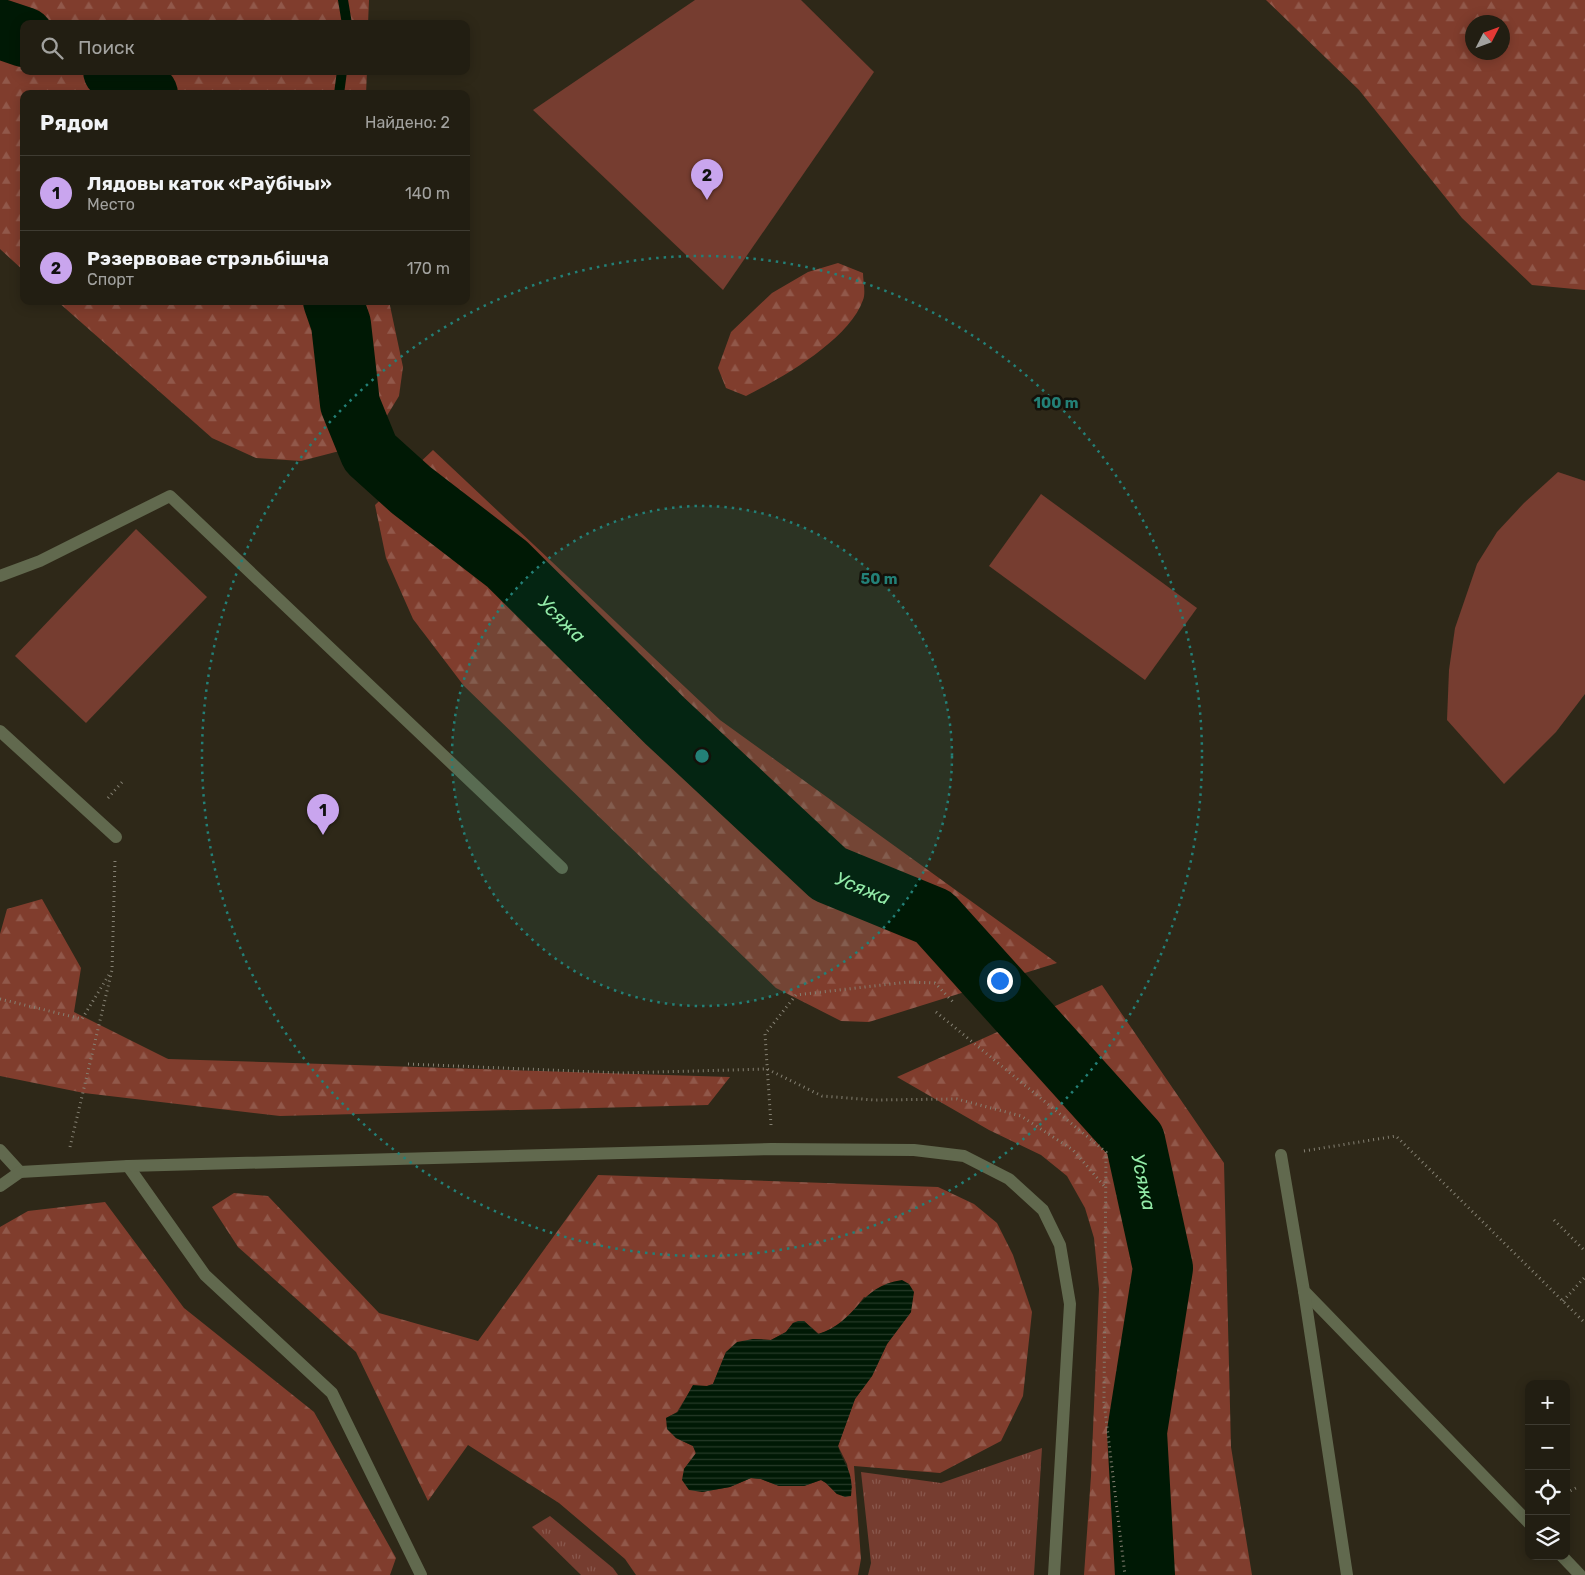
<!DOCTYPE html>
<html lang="ru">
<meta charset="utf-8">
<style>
:root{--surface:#221e12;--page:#2e2b20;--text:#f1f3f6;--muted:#a2a29f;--line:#3f3c32;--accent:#c9a5ee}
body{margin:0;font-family:Rubik,sans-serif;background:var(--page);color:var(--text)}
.controls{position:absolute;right:15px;bottom:15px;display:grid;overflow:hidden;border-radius:10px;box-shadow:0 2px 12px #0003}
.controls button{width:45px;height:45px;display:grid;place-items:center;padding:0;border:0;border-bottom:1px solid var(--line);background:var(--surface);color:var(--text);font:25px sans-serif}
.compass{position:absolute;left:1465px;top:15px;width:45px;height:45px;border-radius:50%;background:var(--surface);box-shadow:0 2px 12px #0003;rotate:48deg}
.you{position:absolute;left:999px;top:980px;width:18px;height:18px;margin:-12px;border:4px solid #fff;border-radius:50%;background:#1a73e8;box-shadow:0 0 0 8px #1a73e833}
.badge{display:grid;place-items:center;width:32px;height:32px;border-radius:50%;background:var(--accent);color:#111;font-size:16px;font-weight:700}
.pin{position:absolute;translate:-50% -41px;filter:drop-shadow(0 1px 2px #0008)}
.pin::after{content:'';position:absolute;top:26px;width:18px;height:15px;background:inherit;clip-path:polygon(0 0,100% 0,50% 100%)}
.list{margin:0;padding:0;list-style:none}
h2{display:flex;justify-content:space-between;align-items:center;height:65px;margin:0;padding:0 20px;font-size:21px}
h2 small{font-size:16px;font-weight:400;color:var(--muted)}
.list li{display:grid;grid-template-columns:32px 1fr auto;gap:15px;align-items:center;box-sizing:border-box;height:75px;padding:0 20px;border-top:1px solid var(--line)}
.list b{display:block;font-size:19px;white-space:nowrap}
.list p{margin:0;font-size:16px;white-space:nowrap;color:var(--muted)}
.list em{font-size:16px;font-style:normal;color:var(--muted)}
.icon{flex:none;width:28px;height:28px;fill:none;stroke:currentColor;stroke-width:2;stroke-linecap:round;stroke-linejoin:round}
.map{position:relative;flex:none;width:1585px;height:1575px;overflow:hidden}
.search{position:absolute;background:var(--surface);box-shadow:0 2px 12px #0003;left:20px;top:20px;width:450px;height:55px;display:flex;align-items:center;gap:12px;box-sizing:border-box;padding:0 18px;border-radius:10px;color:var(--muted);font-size:19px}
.panel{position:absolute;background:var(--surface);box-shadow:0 2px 12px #0003;left:20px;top:90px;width:450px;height:215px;border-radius:10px}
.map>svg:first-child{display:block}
.grass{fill:url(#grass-tufts)}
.forest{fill:url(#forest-firs);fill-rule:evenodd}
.pitch{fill:#763d30}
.water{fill:url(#water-rules)}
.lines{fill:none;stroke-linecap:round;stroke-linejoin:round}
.stream{stroke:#001905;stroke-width:10}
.river{stroke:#001905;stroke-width:60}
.path{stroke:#858173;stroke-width:3;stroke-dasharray:1 4;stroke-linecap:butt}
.minor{stroke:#61694e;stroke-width:12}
.ring{fill:none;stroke:#238077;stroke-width:2.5;stroke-dasharray:2.5 5}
.labels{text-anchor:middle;stroke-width:5;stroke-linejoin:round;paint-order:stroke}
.water-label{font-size:19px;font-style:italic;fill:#93eca9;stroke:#14110a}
.centre{fill:#238077;stroke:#14110a;stroke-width:2.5}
.ring-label{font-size:15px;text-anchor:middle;font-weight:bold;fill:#238077;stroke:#14110a;stroke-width:5;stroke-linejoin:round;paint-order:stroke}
</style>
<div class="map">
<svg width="1585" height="1575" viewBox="0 0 1585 1575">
<defs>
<pattern id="grass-tufts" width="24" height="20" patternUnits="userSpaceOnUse" patternTransform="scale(1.25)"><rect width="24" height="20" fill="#763d30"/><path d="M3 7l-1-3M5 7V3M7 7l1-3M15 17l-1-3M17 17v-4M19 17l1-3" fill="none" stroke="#89584d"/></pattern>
<pattern id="forest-firs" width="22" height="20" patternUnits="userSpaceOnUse" patternTransform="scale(1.25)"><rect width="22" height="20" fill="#803d2d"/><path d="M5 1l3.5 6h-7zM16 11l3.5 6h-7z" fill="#91584a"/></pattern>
<pattern id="water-rules" width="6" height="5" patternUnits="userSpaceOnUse" patternTransform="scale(1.25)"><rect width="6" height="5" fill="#001905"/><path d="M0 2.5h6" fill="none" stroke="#253a28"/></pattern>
</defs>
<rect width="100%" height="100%" fill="#2e2818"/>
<g class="grass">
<path d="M1042 1448 1034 1575H868L871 1563 861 1472 941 1483Z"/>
<path d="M550 1516 613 1568 618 1575H581L532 1527Z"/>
</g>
<g class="forest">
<path d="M0 0H369L368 24H24V71H367L366 94H24V271L0 249Z"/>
<path d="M1266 0H1585V290L1532 285 1462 218 1359 90ZM1472 22H1502V52H1472Z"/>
<path d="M838 263 863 273C863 281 866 293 863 300 849 340 782 378 746 396L726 388 718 368 731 332 772 293 808 272Z"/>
<path d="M57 301H389L403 367 399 396 380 427 351 448 301 461 256 458 212 438Z"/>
<path d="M433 450 720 720 1057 963 869 1022 841 1021 776 988 464 686 413 619 386 558 375 505Z"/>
<path d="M42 899 81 968 74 1012 168 1059 730 1077 708 1105 280 1116 84 1093 0 1076V934L7 909Z"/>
<path d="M1102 985 1224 1163 1231 1447 1252 1575H1084L1091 1476 1099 1289 1094 1238 1085 1208 1067 1176 1041 1155 989 1130 897 1077Z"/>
<path d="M598 1175 938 1187 974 1204 997 1223 1013 1255 1032 1312 1023 1396 1001 1441 940 1473 854 1466 861 1559 858 1575H636L625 1559 559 1503 468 1445 428 1501 356 1352 238 1247 212 1207 234 1193 268 1196 379 1313 478 1341ZM864 1297 911 1312 887 1344 872 1376 855 1399 838 1446 847 1464 852 1488 837 1494 826 1483 821 1480 804 1486H779L761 1479 751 1478 730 1487 702 1492 684 1469 696 1454 693 1446 676 1438 666 1418 677 1412 693 1386H707L713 1384 726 1352 753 1339 771 1340 786 1332 793 1323 804 1321 819 1334C840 1327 851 1315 864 1297Z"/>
<path d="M105 1202 184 1308 314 1412 396 1558 390 1575H0V1227L28 1211Z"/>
</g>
<g class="pitch">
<path d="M695 0H801L874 72 723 290 533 110Z"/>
<path d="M1558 472 1585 481V694L1556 732 1504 784 1447 720 1449 670 1455 628 1477 564 1497 532 1524 503Z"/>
<path d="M1041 494 1197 608 1145 680 989 566Z"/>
<path d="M136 529 207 597 86 723 15 656Z"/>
</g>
<path class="water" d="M902 1280 909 1284 914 1292 911 1312 887 1344 872 1376 855 1399 838 1446C844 1467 854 1470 851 1496L845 1497 837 1494 826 1483 821 1480 804 1486H779L761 1479 751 1478 730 1487 702 1492 689 1490 682 1480 684 1469 696 1453 693 1446 676 1438 667 1429 666 1418 678 1412 693 1385 707 1386 713 1384 726 1352 737 1342 753 1339 771 1340 786 1332 793 1323 798 1321H804L818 1334C858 1322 858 1286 902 1280Z"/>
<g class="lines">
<g class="stream">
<path d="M343 0 347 24"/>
<path d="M339 94 342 71"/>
</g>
<g class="river">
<path d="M0 29 24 37"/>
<path d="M113 71 148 94"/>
<path id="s1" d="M333 301 341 324 350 404 370 453 411 490 507 564 665 721 829 874 934 917 1135 1140 1163 1268 1137 1432 1145 1575"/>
</g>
<g class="path">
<path d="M108 798 124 780"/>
<path d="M0 999 82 1019 110 973"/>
<path d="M936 1012 1106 1152 1104 1402 1125 1575"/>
<path d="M408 1064 621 1073 767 1069 822 1096 874 1100 957 1099 1021 1116 1073 1150 1106 1188"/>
<path d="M771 1125 765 1034 796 995 908 982 935 983 953 1002"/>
<path d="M70 1147 112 970 115 860"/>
<path d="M1304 1151 1396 1136 1585 1323"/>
<path d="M1554 1220 1585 1251"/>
<path d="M1563 1301 1585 1277"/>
<path d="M1566 1493 1578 1487"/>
</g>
<g class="minor">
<path d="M0 576 40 561 170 496 562 868"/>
<path d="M0 731 116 837"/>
<path d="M0 1150 20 1172"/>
<path d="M1281 1155 1304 1291 1529 1523"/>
<path d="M128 1166 205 1275 332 1393 421 1575"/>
<path d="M0 1186 20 1172 128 1166 771 1149 914 1150 964 1156 1009 1179 1043 1210 1060 1245 1070 1304 1054 1575"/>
<path d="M1304 1291 1347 1575"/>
<path d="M1562 1556 1580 1575"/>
</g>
</g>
<circle cx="702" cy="756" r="250" fill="#238077" fill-opacity=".12"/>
<g class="ring">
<circle cx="702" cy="756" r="250"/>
<circle cx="702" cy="756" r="500"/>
</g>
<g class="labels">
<g class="water-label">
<text dy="7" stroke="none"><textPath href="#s1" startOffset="412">Усяжа</textPath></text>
<text dy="7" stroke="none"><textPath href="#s1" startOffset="818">Усяжа</textPath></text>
<text dy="7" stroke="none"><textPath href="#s1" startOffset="1238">Усяжа</textPath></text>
</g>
</g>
<circle cx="702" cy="756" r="8" class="centre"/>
<g class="ring-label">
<text x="1056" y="408">100 m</text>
<text x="879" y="584">50 m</text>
</g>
</svg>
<div class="controls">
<button>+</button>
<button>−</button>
<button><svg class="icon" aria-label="locate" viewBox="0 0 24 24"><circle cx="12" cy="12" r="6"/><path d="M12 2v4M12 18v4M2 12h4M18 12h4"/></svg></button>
<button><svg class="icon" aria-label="layers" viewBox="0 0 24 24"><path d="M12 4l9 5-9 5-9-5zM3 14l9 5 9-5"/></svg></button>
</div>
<svg class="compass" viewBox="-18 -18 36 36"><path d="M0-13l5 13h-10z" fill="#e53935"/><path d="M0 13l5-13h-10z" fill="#a2a29f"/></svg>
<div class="you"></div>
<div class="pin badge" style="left:323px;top:835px">1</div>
<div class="pin badge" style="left:707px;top:200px">2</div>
<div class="search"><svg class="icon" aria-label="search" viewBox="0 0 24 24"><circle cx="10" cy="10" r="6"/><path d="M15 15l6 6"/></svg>Поиск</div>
<section class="panel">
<h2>Рядом<small>Найдено: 2</small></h2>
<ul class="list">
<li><span class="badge">1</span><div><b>Лядовы каток «Раўбічы»</b><p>Место</p></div><em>140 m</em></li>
<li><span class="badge">2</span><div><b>Рэзервовае стрэльбішча</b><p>Спорт</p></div><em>170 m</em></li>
</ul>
</section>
</div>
